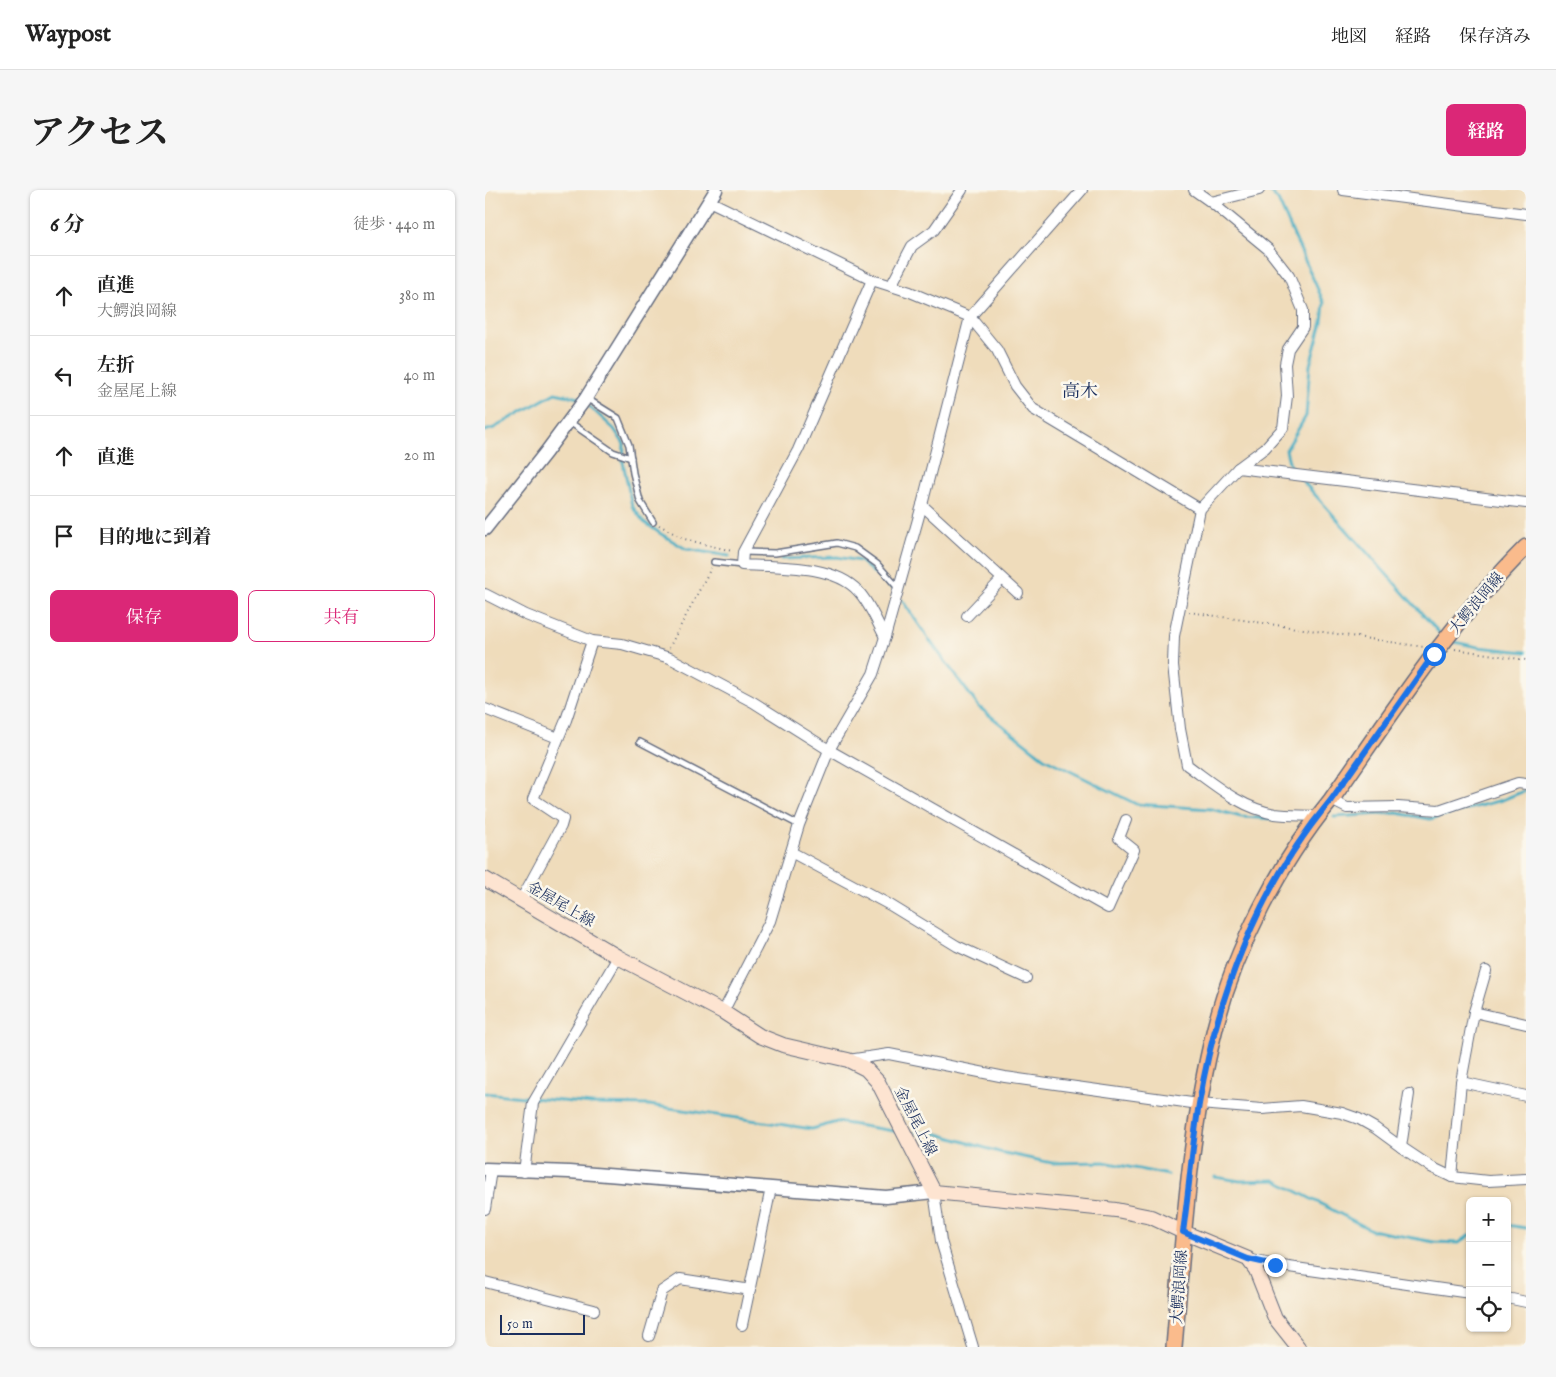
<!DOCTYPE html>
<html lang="ja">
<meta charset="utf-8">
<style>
:root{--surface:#fff;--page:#f6f6f6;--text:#222;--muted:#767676;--line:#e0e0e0;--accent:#db2777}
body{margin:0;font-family:"IM FELL English","Noto Serif JP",serif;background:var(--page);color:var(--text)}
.controls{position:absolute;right:15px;bottom:15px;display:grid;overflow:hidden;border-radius:8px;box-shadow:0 1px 4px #0004}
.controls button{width:45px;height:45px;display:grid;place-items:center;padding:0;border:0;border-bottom:1px solid var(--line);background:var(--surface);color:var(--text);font:25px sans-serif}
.scale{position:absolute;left:15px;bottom:12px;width:85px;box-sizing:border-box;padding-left:5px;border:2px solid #1b2f5e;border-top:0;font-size:14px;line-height:18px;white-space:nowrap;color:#1b2f5e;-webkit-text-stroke:4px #fbf7ec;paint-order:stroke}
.stop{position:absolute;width:15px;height:15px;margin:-11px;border:4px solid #1a73e8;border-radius:50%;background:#fff}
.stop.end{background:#1a73e8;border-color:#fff;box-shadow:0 1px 5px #0008}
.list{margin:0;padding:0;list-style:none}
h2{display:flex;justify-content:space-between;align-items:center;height:65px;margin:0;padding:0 20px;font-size:21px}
h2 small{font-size:16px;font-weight:400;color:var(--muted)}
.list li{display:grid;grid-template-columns:32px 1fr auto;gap:15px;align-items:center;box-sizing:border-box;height:80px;padding:0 20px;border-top:1px solid var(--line)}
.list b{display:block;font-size:19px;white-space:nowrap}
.list p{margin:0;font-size:16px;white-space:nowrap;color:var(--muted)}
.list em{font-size:16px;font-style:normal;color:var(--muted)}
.actions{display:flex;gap:10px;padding:15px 20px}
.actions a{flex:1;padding:11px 0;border:1px solid var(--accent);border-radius:8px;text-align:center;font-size:18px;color:var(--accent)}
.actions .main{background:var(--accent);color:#fff}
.icon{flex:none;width:28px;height:28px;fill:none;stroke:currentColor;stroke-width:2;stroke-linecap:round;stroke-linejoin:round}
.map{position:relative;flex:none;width:1041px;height:1157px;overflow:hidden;border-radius:8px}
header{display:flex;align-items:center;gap:30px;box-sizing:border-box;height:70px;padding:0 25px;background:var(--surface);border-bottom:1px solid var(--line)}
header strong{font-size:24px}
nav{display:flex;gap:28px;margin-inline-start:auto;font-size:18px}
.intro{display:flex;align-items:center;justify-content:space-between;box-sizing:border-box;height:120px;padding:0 30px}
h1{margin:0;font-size:35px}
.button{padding:12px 22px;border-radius:8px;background:var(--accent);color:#fff;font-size:18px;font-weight:700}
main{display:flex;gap:30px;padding:0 30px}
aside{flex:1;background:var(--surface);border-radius:8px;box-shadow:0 1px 4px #0004}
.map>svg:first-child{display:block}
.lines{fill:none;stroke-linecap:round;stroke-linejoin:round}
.stream{stroke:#42acc2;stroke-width:3}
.service-casing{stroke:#656c7f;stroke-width:8}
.minor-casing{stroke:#656c7f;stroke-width:12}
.tertiary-casing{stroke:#656c7f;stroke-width:15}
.secondary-casing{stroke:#656c7f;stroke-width:16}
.primary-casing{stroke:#656c7f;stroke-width:18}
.path{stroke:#656c7f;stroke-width:2;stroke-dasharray:1 4;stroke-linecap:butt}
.service{stroke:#fff;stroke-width:5}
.minor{stroke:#fff;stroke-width:10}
.tertiary{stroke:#fff;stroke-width:12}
.secondary{stroke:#fde4d1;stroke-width:14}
.primary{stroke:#fabb8c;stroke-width:15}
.route{stroke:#1a73e8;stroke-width:6}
.labels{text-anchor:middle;stroke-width:5;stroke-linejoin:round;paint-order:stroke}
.street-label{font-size:15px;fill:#1b2f5e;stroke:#fbf7ec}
.quarter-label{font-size:18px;fill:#1b2f5e;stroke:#fbf7ec}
</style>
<header>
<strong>Waypost</strong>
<nav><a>地図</a><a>経路</a><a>保存済み</a></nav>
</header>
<div class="intro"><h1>アクセス</h1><a class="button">経路</a></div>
<main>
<aside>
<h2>6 分<small>徒歩 · 440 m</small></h2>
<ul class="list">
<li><svg class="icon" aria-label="ahead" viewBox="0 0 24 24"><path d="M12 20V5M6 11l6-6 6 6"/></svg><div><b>直進</b><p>大鰐浪岡線</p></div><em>380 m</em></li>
<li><svg class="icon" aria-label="left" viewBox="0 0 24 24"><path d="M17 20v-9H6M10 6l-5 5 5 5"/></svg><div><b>左折</b><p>金屋尾上線</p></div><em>40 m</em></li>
<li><svg class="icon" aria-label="ahead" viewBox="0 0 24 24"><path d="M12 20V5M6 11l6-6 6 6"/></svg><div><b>直進</b></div><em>20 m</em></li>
<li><svg class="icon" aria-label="arrive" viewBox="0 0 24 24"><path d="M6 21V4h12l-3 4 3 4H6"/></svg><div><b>目的地に到着</b></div></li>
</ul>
<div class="actions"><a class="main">保存</a><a>共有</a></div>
</aside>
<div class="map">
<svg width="1041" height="1157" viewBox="0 0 1041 1157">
<rect width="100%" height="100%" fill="#fbf7ec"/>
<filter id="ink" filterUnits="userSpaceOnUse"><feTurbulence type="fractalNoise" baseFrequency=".02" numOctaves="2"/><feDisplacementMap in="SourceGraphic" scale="10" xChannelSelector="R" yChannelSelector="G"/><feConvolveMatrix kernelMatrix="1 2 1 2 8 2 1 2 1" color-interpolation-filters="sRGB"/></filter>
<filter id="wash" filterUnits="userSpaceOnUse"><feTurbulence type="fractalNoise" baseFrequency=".0096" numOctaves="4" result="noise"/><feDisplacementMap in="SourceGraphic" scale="20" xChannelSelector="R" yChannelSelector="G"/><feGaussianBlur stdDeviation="1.12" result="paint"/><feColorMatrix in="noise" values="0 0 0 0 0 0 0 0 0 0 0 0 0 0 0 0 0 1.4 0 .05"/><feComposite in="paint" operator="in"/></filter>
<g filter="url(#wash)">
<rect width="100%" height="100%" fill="#efdcbb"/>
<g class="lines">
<g class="stream">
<path d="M784 0 793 10 839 113 837 132 825 175 821 226 801 260 805 276 809 281"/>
<path d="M105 217 129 239 139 254 138 272 147 316 159 332 176 344 201 359 244 366"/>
<path d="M0 241 9 238 70 203 94 208"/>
<path d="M815 288 958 447"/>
<path d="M296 369 352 367 375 371 407 398"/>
<path d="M417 410 445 451 494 517 559 568 651 614 726 619 756 627 791 629"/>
<path d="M965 451 993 457 1041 462"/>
<path d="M849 627 912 623 945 629 1017 610 1039 601"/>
<path d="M0 903 107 914 164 915 327 939 352 932 415 942"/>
<path d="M431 942 453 944 514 962 567 973 619 972 683 985"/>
<path d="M730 987 755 991 790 990 886 1040 949 1052 974 1053 985 1045"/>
<path d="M1022 1035 1041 1038"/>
</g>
</g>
</g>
<g filter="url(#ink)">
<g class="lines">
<g class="service-casing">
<g id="service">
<path d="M101 208 133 228 144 255 148 283 155 311 168 332"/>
<path d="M83 231 128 262 146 268"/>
<path d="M258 362 290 363 352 353 370 358 392 374 414 399"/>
<path d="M229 372 257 375"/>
<path d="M155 552 314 635"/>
</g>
</g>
<g class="minor-casing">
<g id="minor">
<path d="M709 0 726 12 783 59 804 86 818 120V137L803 159 800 174 802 206 798 238 780 258 753 278"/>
<path d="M858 0 1041 24"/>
<path d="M224 11 387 90 425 102 485 127 512 160 530 196 548 219 715 319"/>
<path d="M726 12 774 0"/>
<path d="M387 90 313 260 258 362 257 375C293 377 348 374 373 401 384 412 393 434 400 447"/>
<path d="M406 96 427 56 449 40 477 0"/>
<path d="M437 315 533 403"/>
<path d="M0 404 41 425 107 451 137 454 185 468 268 512 344 560 623 718 649 660 634 648 641 630"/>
<path d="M482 426 517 389"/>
<path d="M0 519 73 548"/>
<path d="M846 610 862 618 913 617 954 620 1033 593 1041 594"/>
<path d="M833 626C819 625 804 626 790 624 756 618 730 595 702 575L695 539 688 475 689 446 715 319 753 278 1041 313"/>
<path d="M306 662 405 715 472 756 541 788"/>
<path d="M36 710 76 636 78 629 48 609 81 530 107 451"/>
<path d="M238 822 285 731 314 635 344 560 388 484 400 447 437 315 485 127 597 0"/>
<path d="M989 822 1041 834"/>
<path d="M363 870 404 864 520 887 714 914 777 919 816 916 857 923 874 929 890 938 916 957 946 977 967 987 1003 991 1041 989"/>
<path d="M976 892 1041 906"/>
<path d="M916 957 924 904"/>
<path d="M39 982 48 913 133 767"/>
<path d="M967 987 976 892 989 822 1001 781"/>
<path d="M449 1002 456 1051 488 1157"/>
<path d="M0 1019 6 980"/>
<path d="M763 1069 790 1075 985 1103"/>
<path d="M0 1092 109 1120"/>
<path d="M1022 1108 1041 1112"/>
<path d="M257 1135 286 998"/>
<path d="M164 1146 177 1101 195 1089 266 1100"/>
</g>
</g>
<g class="tertiary-casing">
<g id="tertiary">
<path d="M0 339 61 262 101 208 231 0"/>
<path d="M0 979 84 982 401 1007 449 1002"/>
</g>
</g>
<g class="secondary-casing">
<path id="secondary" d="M0 689 133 767 238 822 275 846 298 855 363 870 381 879 393 892 449 1002 631 1020 666 1027 698 1042 763 1069 771 1080 790 1128 813 1157"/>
</g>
<g class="primary-casing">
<path id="primary" d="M689 1157C698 1052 704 940 730 838 750 759 794 673 846 610 907 523 965 433 1041 357"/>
</g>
<g class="path">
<path d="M174 335 199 349 247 361"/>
<path d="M704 422 939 457"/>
<path d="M184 458 226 378"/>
<path d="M970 459 1041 470"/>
</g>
<use href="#service" class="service"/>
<use href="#minor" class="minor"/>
<use href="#tertiary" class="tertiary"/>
<use href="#secondary" class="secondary"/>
<use href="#primary" class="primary"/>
</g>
</g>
<g class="lines" filter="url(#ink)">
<path class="route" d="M790 1075 763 1069 698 1042C704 1000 707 956 714 914 732 805 774 696 846 610L949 464"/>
</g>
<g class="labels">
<g class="street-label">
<text transform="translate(991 413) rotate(-50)" y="5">大鰐浪岡線</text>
<text transform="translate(76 714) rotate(30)" y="5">金屋尾上線</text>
<text transform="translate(431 931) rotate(63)" y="5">金屋尾上線</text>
<text transform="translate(694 1097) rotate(-86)" y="5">大鰐浪岡線</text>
</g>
<g class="quarter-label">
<text x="595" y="207">高木</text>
</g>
</g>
</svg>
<div class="controls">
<button>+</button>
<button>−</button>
<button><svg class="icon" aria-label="locate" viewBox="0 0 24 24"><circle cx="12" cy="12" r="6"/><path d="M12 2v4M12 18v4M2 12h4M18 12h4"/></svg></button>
</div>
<div class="scale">50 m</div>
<div class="stop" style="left:949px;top:464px"></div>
<div class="stop end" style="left:790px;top:1075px"></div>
</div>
</main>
